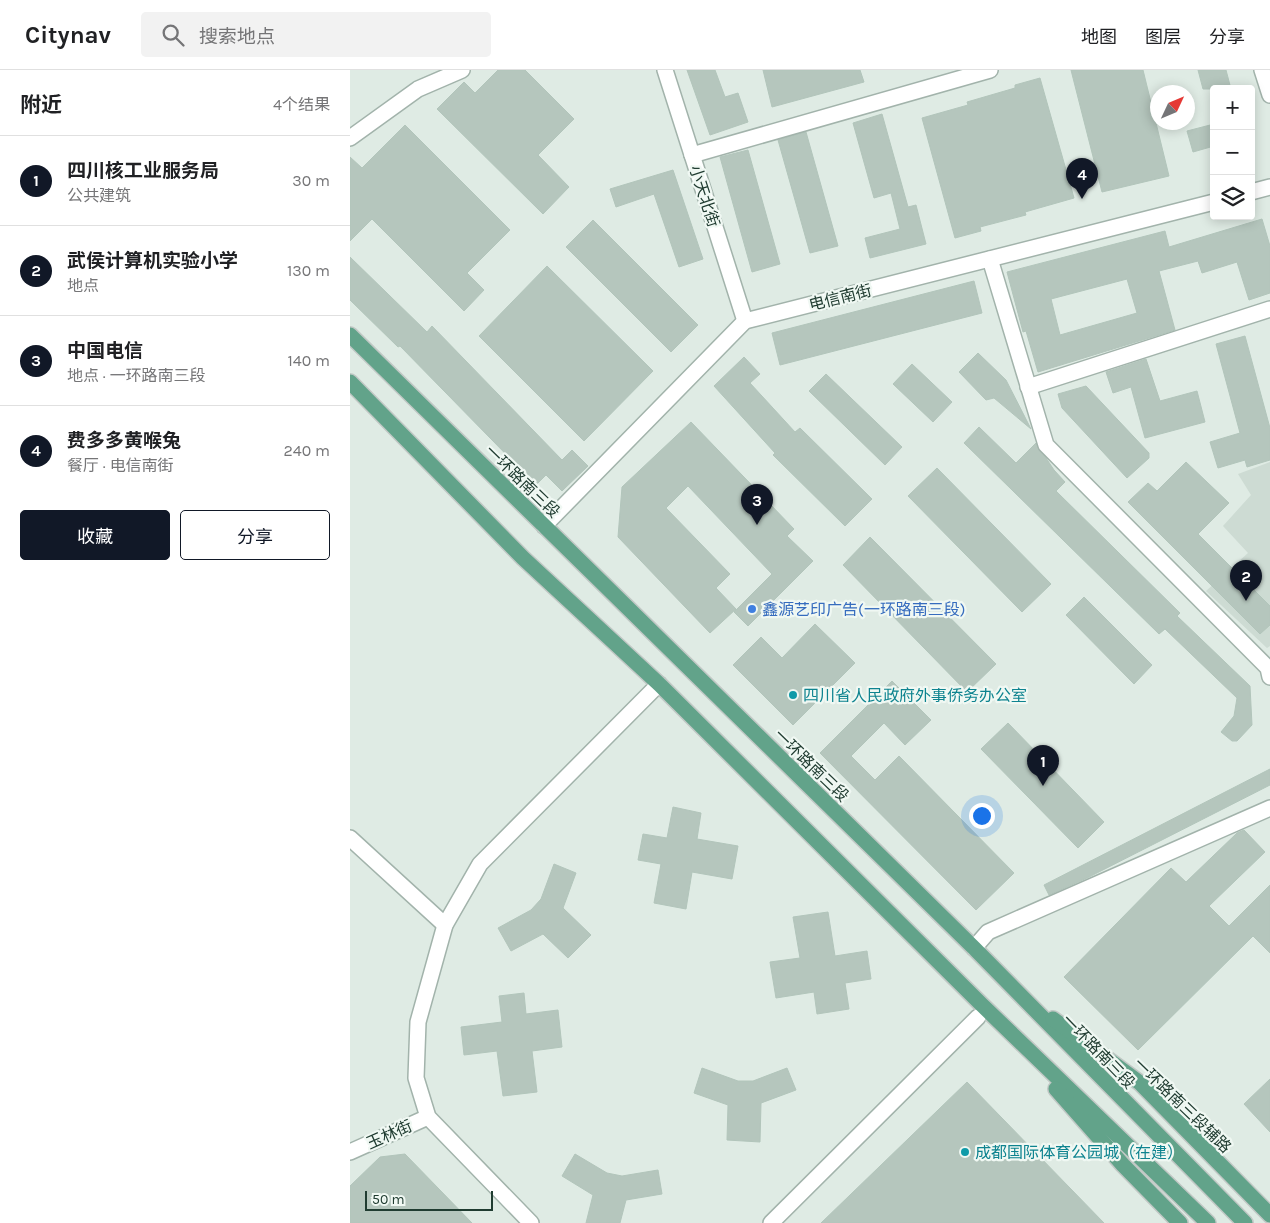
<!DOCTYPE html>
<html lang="zh">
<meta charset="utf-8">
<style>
:root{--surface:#fff;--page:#f2f2f2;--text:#202124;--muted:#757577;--line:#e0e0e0;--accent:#111827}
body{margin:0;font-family:Karla,"Noto Sans SC",sans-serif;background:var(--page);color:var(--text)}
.controls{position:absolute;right:15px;top:15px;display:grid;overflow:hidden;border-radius:5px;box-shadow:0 2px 12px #0003}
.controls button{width:45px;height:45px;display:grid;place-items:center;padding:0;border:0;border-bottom:1px solid var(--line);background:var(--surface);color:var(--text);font:25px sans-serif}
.compass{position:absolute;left:800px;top:15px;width:45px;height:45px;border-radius:50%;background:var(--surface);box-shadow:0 2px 12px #0003;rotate:46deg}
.scale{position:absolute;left:15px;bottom:12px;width:128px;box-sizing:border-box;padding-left:5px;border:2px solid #203c31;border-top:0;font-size:14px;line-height:18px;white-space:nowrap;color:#203c31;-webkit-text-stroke:4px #f0f8f3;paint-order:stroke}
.you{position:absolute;left:631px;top:745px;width:18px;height:18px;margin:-12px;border:4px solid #fff;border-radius:50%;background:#1a73e8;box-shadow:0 0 0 8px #1a73e833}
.badge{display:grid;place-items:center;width:32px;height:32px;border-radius:50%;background:var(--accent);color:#fff;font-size:16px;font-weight:700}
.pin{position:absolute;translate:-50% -41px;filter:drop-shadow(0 1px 2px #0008)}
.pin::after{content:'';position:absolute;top:26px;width:18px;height:15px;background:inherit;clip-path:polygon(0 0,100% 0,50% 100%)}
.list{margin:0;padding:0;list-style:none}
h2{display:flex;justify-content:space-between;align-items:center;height:65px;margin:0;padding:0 20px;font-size:21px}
h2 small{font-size:16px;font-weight:400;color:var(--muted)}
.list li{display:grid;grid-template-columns:32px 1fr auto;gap:15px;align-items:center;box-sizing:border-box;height:90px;padding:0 20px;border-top:1px solid var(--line)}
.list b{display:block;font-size:19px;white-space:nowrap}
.list p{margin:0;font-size:16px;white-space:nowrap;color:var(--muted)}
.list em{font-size:16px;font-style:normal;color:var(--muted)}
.actions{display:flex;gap:10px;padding:15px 20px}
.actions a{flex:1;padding:11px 0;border:1px solid var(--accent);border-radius:5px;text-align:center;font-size:18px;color:var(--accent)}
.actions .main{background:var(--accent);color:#fff}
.icon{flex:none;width:28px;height:28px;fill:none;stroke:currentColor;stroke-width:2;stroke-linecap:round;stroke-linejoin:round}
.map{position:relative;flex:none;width:920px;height:1153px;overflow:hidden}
header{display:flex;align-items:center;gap:30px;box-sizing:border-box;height:70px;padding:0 25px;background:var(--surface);border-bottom:1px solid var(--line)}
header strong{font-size:24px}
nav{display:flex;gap:28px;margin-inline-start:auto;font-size:18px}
.search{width:350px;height:45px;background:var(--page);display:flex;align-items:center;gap:12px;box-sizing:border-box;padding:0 18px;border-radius:5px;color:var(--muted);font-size:19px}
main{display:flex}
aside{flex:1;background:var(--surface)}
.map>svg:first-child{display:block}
.built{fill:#cddbd3}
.building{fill:#b5c6bd;stroke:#b2c5bb;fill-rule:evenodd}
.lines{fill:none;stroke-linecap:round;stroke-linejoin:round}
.minor-casing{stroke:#a2b3ab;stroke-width:18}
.major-casing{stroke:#c1c8c5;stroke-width:18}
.minor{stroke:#fff;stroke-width:15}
.major{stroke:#62a38a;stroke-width:15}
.shop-dot{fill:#3f7fe0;stroke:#f0f8f3;stroke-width:2}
.culture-dot{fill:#0f9aa8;stroke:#f0f8f3;stroke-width:2}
.labels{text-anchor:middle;stroke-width:4.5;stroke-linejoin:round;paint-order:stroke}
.street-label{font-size:16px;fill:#203c31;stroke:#f0f8f3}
.shop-label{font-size:16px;fill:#366cbe;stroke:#f0f8f3;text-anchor:start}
.culture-label{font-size:16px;fill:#0d838f;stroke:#f0f8f3;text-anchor:start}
</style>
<header>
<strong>Citynav</strong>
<div class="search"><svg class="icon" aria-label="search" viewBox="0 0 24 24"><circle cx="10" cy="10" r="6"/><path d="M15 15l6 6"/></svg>搜索地点</div>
<nav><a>地图</a><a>图层</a><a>分享</a></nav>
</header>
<main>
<aside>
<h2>附近<small>4个结果</small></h2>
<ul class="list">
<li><span class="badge">1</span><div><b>四川核工业服务局</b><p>公共建筑</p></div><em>30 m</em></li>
<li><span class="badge">2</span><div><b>武侯计算机实验小学</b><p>地点</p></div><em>130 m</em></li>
<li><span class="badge">3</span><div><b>中国电信</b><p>地点 · 一环路南三段</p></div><em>140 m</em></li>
<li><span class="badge">4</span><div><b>费多多黄喉兔</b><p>餐厅 · 电信南街</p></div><em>240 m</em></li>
</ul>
<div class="actions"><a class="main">收藏</a><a>分享</a></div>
</aside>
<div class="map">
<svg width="920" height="1153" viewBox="0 0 920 1153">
<rect width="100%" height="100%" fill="#dfebe4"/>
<path class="built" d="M920 392V576L917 578 856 521 898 483 873 456 901 425 888 404Z"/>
<g class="building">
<path d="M148 0H175L224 49 188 85 219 117 193 144 87 39 114 12 125 23Z"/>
<path d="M337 0H365L375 27 388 23 398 52 360 65Z"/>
<path d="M413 0H510L514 12 422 37Z"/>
<path d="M721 0H793L819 106 752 122Z"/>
<path d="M848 0H876L881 19H853Z"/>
<path d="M690 8 724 128 675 142 676 145 630 157 631 161 605 168 572 48 618 35 617 32 665 18V15Z"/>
<path d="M532 44 558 137 566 135 576 174 520 188 515 168 550 159 541 123 524 128 503 53Z"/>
<path d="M864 54V76L843 82 837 61Z"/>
<path d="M55 55 160 160 117 203 134 220 114 241 22 149 0 171V87L12 98Z"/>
<path d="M456 62 488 176 460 183 428 70Z"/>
<path d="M398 80 430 194 402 202 370 87Z"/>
<path d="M323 100 353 189 329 197 304 124 266 137 260 119Z"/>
<path d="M912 149 920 176V223L899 230 887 192 852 203 848 191 809 201 825 260 688 302 676 261 673 262 657 202 815 161 819 177ZM777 209 787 243 710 265 701 229Z"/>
<path d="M243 150 348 255 321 282 216 177Z"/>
<path d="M0 187 77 262 82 256 212 390 222 380 238 396 212 421 196 405 186 415 50 276 48 277 0 230Z"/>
<path d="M197 196 303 301 234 371 129 266Z"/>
<path d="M624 211 632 243 430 295 422 263Z"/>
<path d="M895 266 920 358V390L897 397 895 390 868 398 860 372 890 363 866 274Z"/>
<path d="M628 283 656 310 681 359 644 328 636 330 609 302Z"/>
<path d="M394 287 410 304 400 313 445 362 450 358 522 429 495 456 423 385 425 383 364 316Z"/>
<path d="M796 289 810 331 847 321 855 352 795 368 781 317 763 323 756 302Z"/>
<path d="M562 294 602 332 583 352 543 314Z"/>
<path d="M476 304 552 377 535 395 459 321Z"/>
<path d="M736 316 799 383V388L777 408 712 338 708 324Z"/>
<path d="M341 352 444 459 437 466 463 491 398 556 384 542 422 504 338 416 316 438 380 504 366 518 386 539 360 563 268 467 272 417Z"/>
<path d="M629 357 666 393 686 373 704 400 715 412 706 421 830 543 827 546 900 616 902 655 887 671H882L871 662 884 646 887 628 815 559 809 564 614 373Z"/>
<path d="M836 392 879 433 848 464 920 536V555L910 564 778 432 798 413 807 421Z"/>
<path d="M587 398 701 514 672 542 558 426Z"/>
<path d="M520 467 646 594 617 622 493 495Z"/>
<path d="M734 527 802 595 784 614 716 545Z"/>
<path d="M465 554 505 593 443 655 383 595 411 567 432 588Z"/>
<path d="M542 611 581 650 555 675 534 653 501 686 525 710 549 686 664 803 626 840 470 683Z"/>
<path d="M658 653 754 752 728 778 631 679Z"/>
<path d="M920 699V715L739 807 699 825 694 815Z"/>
<path d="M323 737 351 743 347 769 388 776 382 809 342 802 336 839 304 833 311 794 288 790 293 764 317 768Z"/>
<path d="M894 760 915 782 859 836 879 856 920 815V883L903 866 788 980 714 907 821 798 836 812 887 763Z"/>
<path d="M204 794 226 803 213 838 241 865 218 888 193 864 161 881 148 858 181 840 191 829Z"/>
<path d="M478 842 485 886 517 881 521 909 495 913 499 939 467 944 464 922 426 928 420 892 450 888 443 847Z"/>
<path d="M174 923 176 944 208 940 212 977 182 981 187 1022 153 1026 147 981 114 985 111 957 152 952 149 926Z"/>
<path d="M352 998 388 1011H403L437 998 446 1020 411 1033 410 1072 377 1070 378 1035 344 1023Z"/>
<path d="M920 1009V1062L894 1034Z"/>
<path d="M617 1012 754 1153H471Z"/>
<path d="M55 1084 122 1153H0V1116L30 1087Z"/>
<path d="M225 1084 257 1103 272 1106 308 1100 312 1124 276 1130 270 1153H236L243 1125 212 1106Z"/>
</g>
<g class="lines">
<g class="minor-casing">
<g id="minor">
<path d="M315 0 395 251"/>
<path d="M912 0 920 25"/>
<path d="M0 68 68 19 112 0"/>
<path d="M342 85 640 0"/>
<path d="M901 122 920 117"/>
<path d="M640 189 696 375 918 598 920 607"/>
<path d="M678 317 920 239"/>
<path d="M194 456 395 251 864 132"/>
<path d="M0 768 95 855"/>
<path d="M624 878 638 862 920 738"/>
<path d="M0 1082 78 1047"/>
<path d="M181 1153 78 1047 66 1008 68 952 95 855 130 794 309 614"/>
<path d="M421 1153 628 947"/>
</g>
</g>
<g class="major-casing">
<g id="major">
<path d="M0 265 624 878 895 1153"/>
<path d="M0 312 173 488 309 614 632 935 858 1153"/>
<path d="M703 949 790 1013 920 1145"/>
<path d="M706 1019 773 1095 830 1153"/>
</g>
</g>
<use href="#minor" class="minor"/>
<use href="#major" class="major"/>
</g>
<circle class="shop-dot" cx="402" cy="539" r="5"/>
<g class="culture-dot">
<circle cx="443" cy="625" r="5"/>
<circle cx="615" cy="1082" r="5"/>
</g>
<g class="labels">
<g class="street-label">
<text transform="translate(355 126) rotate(72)" y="6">小天北街</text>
<text transform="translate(490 227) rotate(-14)" y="6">电信南街</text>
<text transform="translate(173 411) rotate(44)" y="6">一环路南三段</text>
<text transform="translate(462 695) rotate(44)" y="6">一环路南三段</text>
<text transform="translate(749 981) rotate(46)" y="6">一环路南三段</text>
<text transform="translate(833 1035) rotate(44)" y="6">一环路南三段辅路</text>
<text transform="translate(39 1064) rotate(-24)" y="6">玉林街</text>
</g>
<g class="shop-label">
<text x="412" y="545">鑫源艺印广告(一环路南三段)</text>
</g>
<g class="culture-label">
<text x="453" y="631">四川省人民政府外事侨务办公室</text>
<text x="625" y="1088">成都国际体育公园城（在建）</text>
</g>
</g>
</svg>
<div class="controls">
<button>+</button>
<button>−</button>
<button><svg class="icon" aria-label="layers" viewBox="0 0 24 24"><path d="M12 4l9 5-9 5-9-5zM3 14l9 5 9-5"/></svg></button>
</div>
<svg class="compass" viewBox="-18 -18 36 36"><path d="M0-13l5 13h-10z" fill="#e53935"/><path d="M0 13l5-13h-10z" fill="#757577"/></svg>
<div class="scale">50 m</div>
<div class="you"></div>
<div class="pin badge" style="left:693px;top:716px">1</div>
<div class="pin badge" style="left:896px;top:531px">2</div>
<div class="pin badge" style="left:407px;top:455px">3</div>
<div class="pin badge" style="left:732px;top:129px">4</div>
</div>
</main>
